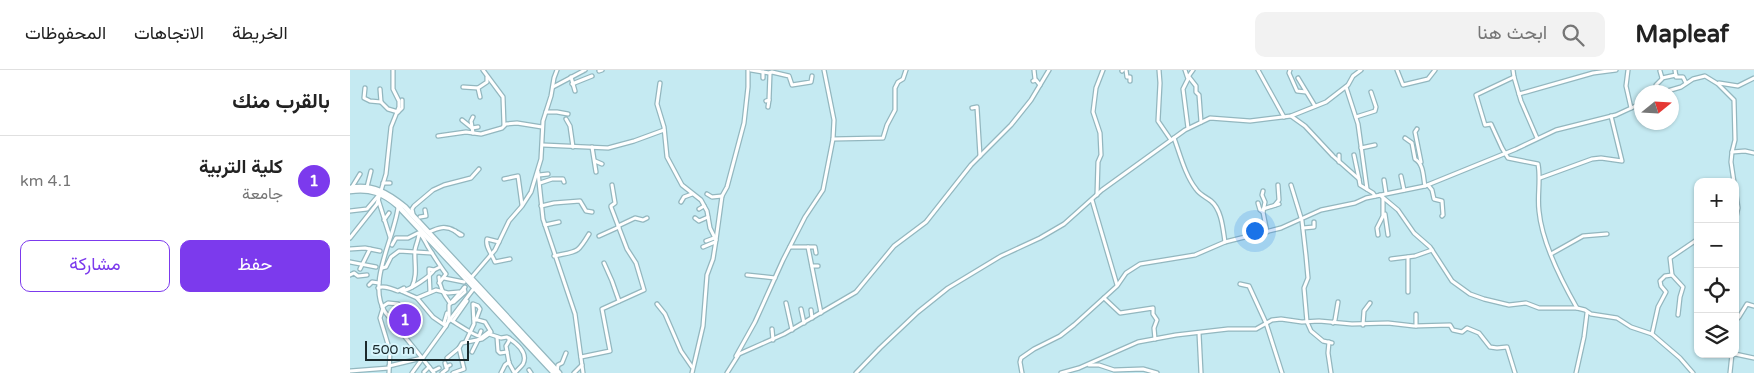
<!DOCTYPE html>
<html lang="ar">
<meta charset="utf-8">
<style>
:root{--surface:#fff;--page:#f2f2f2;--text:#222;--muted:#767676;--line:#e0e0e0;--accent:#7c3aed}
body{margin:0;font-family:"Varela Round",Vazirmatn,sans-serif;background:var(--page);color:var(--text);direction:rtl}
.controls{position:absolute;right:15px;bottom:15px;display:grid;overflow:hidden;border-radius:10px;box-shadow:0 1px 4px #0004}
.controls button{width:45px;height:45px;display:grid;place-items:center;padding:0;border:0;border-bottom:1px solid var(--line);background:var(--surface);color:var(--text);font:25px sans-serif}
.compass{position:absolute;left:1284px;top:15px;width:45px;height:45px;border-radius:50%;background:var(--surface);box-shadow:0 1px 4px #0004;rotate:72deg}
.scale{position:absolute;left:15px;bottom:12px;width:104px;box-sizing:border-box;padding-left:5px;border:2px solid #1b292c;border-top:0;font-size:14px;line-height:18px;white-space:nowrap;color:#1b292c;-webkit-text-stroke:4px #d8f6fd;paint-order:stroke}
.you{position:absolute;left:904px;top:160px;width:18px;height:18px;margin:-12px;border:4px solid #fff;border-radius:50%;background:#1a73e8;box-shadow:0 0 0 8px #1a73e833}
.badge{display:grid;place-items:center;width:32px;height:32px;border-radius:50%;background:var(--accent);color:#fff;font-size:16px;font-weight:700}
.pin{position:absolute;translate:-50% -50%;border:2px solid #fff;box-shadow:0 1px 5px #0006}
.list{margin:0;padding:0;list-style:none}
h2{display:flex;justify-content:space-between;align-items:center;height:65px;margin:0;padding:0 20px;font-size:21px}
h2 small{font-size:16px;font-weight:400;color:var(--muted)}
.list li{display:grid;grid-template-columns:32px 1fr auto;gap:15px;align-items:center;box-sizing:border-box;height:90px;padding:0 20px;border-top:1px solid var(--line)}
.list b{display:block;font-size:19px;white-space:nowrap}
.list p{margin:0;font-size:16px;white-space:nowrap;color:var(--muted)}
.list em{font-size:16px;font-style:normal;color:var(--muted)}
.actions{display:flex;gap:10px;padding:15px 20px}
.actions a{flex:1;padding:11px 0;border:1px solid var(--accent);border-radius:10px;text-align:center;font-size:18px;color:var(--accent)}
.actions .main{background:var(--accent);color:#fff}
.icon{flex:none;width:28px;height:28px;fill:none;stroke:currentColor;stroke-width:2;stroke-linecap:round;stroke-linejoin:round}
.map{position:relative;flex:none;width:1404px;height:303px;overflow:hidden;direction:ltr}
header{display:flex;align-items:center;gap:30px;box-sizing:border-box;height:70px;padding:0 25px;background:var(--surface);border-bottom:1px solid var(--line)}
header strong{font-size:24px}
nav{display:flex;gap:28px;margin-inline-start:auto;font-size:18px}
.search{width:350px;height:45px;background:var(--page);display:flex;align-items:center;gap:12px;box-sizing:border-box;padding:0 18px;border-radius:10px;color:var(--muted);font-size:19px}
main{display:flex}
aside{flex:1;background:var(--surface)}
.map>svg:first-child{display:block}
.lines{fill:none;stroke-linecap:round;stroke-linejoin:round}
.minor-casing{stroke:#93b7bf;stroke-width:5.5}
.major-casing{stroke:#93b7bf;stroke-width:7}
.minor{stroke:#fff;stroke-width:3}
.major{stroke:#fff;stroke-width:4.5}
</style>
<header>
<strong>Mapleaf</strong>
<div class="search"><svg class="icon" aria-label="search" viewBox="0 0 24 24"><circle cx="10" cy="10" r="6"/><path d="M15 15l6 6"/></svg>ابحث هنا</div>
<nav><a>الخريطة</a><a>الاتجاهات</a><a>المحفوظات</a></nav>
</header>
<main>
<div class="map">
<svg width="1404" height="303" viewBox="0 0 1404 303">
<rect width="100%" height="100%" fill="#c5eaf2"/>
<g class="lines">
<g class="minor-casing">
<g id="minor">
<path d="M133 0 153 27 154 55"/>
<path d="M401 0 419 3 422 2 439 6 442 15 461 12 462 6"/>
<path d="M684 0 685 9"/>
<path d="M776 0 777 7H780V11"/>
<path d="M809 0 810 13 808 51 821 70"/>
<path d="M835 0 838 9 833 19 838 58"/>
<path d="M908 0 934 47"/>
<path d="M940 0 939 3 947 21 956 22"/>
<path d="M1047 0 1053 15 1078 9 1085 0"/>
<path d="M1163 0 1164 7 1171 31 1187 68"/>
<path d="M1278 0 1276 16 1281 38"/>
<path d="M1325 0 1326 7H1333L1336 13"/>
<path d="M249 1 252 0"/>
<path d="M772 1 773 0"/>
<path d="M1310 1 1312 8 1326 5"/>
<path d="M221 7 225 21"/>
<path d="M838 7 843 0"/>
<path d="M839 7 846 16V22L849 25 851 52"/>
<path d="M1164 7 1126 25 1135 55 1141 54 1152 78 1158 88 1188 94C1191 110 1187 125 1189 141 1192 173 1211 210 1227 238L1235 240 1241 244 1267 248 1281 257 1302 264 1330 288 1343 303"/>
<path d="M413 8V2"/>
<path d="M948 8 965 36"/>
<path d="M683 11 686 10 690 15"/>
<path d="M310 13 307 34 314 57 317 87 332 115 351 130 357 141 360 158 366 170 363 189 357 205 353 256 342 303"/>
<path d="M1369 13 1388 16 1404 8"/>
<path d="M222 14 242 6"/>
<path d="M113 17 128 18 137 12V7"/>
<path d="M203 17 235 0"/>
<path d="M996 17 1008 54 1017 119"/>
<path d="M15 18 14 28 20 31 31 32 38 39 48 42"/>
<path d="M128 18 130 27"/>
<path d="M30 19 31 32"/>
<path d="M1307 22 1306 15 1312 9V8"/>
<path d="M1314 22 1331 17 1343 9 1355 6 1368 14 1384 30 1385 70 1382 82 1395 81 1404 83"/>
<path d="M1169 24 1243 3 1266 0"/>
<path d="M416 31 419 30 420 3"/>
<path d="M418 37 419 30"/>
<path d="M622 38 627 37 630 86"/>
<path d="M48 42 52 38V30"/>
<path d="M196 42H207L218 44"/>
<path d="M941 46 955 56 983 86 1009 109 1010 115 1023 123 1025 126"/>
<path d="M123 47 121 51 123 63"/>
<path d="M1006 47 1025 41 1026 37 1021 22"/>
<path d="M216 49 220 56 223 77"/>
<path d="M112 50 122 58 128 57"/>
<path d="M1067 59 1065 62 1071 92"/>
<path d="M88 66 116 62 131 64 152 58 156 54 167 53 192 57"/>
<path d="M824 68C830 84 835 105 846 119 850 125 856 127 861 131 872 140 873 160 875 172"/>
<path d="M1055 68 1062 73 1065 89C1074 94 1073 107 1075 116"/>
<path d="M483 69 533 68 537 55 545 40V18L548 12 553 9 556 0"/>
<path d="M193 75 258 78 284 71 314 60"/>
<path d="M242 77 246 102"/>
<path d="M1011 78 1025 75"/>
<path d="M1382 82 1381 92 1384 112"/>
<path d="M989 85V92"/>
<path d="M1004 85 1009 109"/>
<path d="M245 91 252 94"/>
<path d="M188 102 193 149 225 244 233 303"/>
<path d="M189 105 198 104"/>
<path d="M1051 106 1054 120"/>
<path d="M1190 108 1242 89 1251 88 1272 91 1261 46"/>
<path d="M154 109 168 106 172 135"/>
<path d="M1034 110 1036 123"/>
<path d="M33 113H40"/>
<path d="M190 113 202 109H213L214 112"/>
<path d="M941 115 952 151 956 186 958 208 954 218 957 252 961 261 973 271 982 273"/>
<path d="M1078 115 1082 120 1084 129 1092 131 1093 145 1092 146"/>
<path d="M2 117 10 104"/>
<path d="M17 117 21 101"/>
<path d="M1385 117 1388 138 1385 152"/>
<path d="M913 121 912 125 915 132 913 142 917 162"/>
<path d="M357 124 362 127 372 126"/>
<path d="M747 125 748 92 751 85 750 63 743 42 746 18 753 0"/>
<path d="M1030 125 1048 140 1064 163 1080 177 1102 211 1120 224 1134 229 1159 235 1176 233 1189 238H1227"/>
<path d="M28 129 40 167"/>
<path d="M742 130 767 215"/>
<path d="M331 132 334 127 342 124"/>
<path d="M908 133 910 140 913 142"/>
<path d="M925 135 929 130 928 115"/>
<path d="M48 136C48 143 45 151 43 159 36 183 20 219 35 242L84 303"/>
<path d="M191 136 204 133 230 131 236 141 242 142"/>
<path d="M349 139 354 136"/>
<path d="M913 139 929 134"/>
<path d="M0 141 17 139 28 126"/>
<path d="M63 144 62 139 64 136 83 120 94 115 121 108 129 99"/>
<path d="M1035 144 1038 165"/>
<path d="M70 147 76 146 75 140"/>
<path d="M345 148 349 151 358 147"/>
<path d="M34 150 39 143"/>
<path d="M195 155 209 152"/>
<path d="M268 156 285 148 293 150 297 148"/>
<path d="M953 158 964 157V152"/>
<path d="M105 161 112 165H110Z"/>
<path d="M79 162C88 158 95 155 105 161"/>
<path d="M69 163C75 168 75 173 80 180 85 188 90 196 96 204L89 213"/>
<path d="M1028 165 1027 158 1033 146V128"/>
<path d="M249 166 269 157"/>
<path d="M0 168 27 134 36 104 41 57 49 37V31L43 19V0"/>
<path d="M366 170 372 126 377 117 394 53 398 17V0"/>
<path d="M356 171 364 168"/>
<path d="M149 172 137 169C135 177 142 184 145 192L160 189"/>
<path d="M42 175 46 168H58L68 163"/>
<path d="M353 177 365 172"/>
<path d="M440 177H465L466 183"/>
<path d="M458 177 471 243"/>
<path d="M0 179 15 178 30 181"/>
<path d="M1201 184 1233 166 1257 164"/>
<path d="M204 186C228 181 227 184 239 164"/>
<path d="M1041 189 1065 186 1082 180"/>
<path d="M0 192 26 197"/>
<path d="M254 193 262 211 269 231"/>
<path d="M462 196H468"/>
<path d="M32 198 36 197 41 187 49 181 82 183"/>
<path d="M10 199 20 179"/>
<path d="M0 205 4 203 8 206 17 205"/>
<path d="M397 205 425 208"/>
<path d="M89 207C89 217 94 225 100 233L104 232 115 222 114 218"/>
<path d="M94 208 114 212"/>
<path d="M121 208 145 180 159 151 172 136 181 122 191 89 193 51 201 26 204 8 207 0"/>
<path d="M890 214 899 216 916 253 932 303"/>
<path d="M19 215 22 212 29 213"/>
<path d="M62 217C68 204 64 193 65 180 66 174 69 169 69 163"/>
<path d="M28 218C34 215 42 219 48 221L54 218"/>
<path d="M51 221 67 228 86 220 98 223 109 222"/>
<path d="M52 221C60 220 81 206 84 200L90 197"/>
<path d="M80 222 79 199 84 200"/>
<path d="M1058 222V187"/>
<path d="M67 228 83 247 96 256"/>
<path d="M754 228 770 243 803 238V244L807 250 804 258 805 269"/>
<path d="M436 233 442 260"/>
<path d="M307 234 315 244 331 281 342 297"/>
<path d="M32 237 38 233 48 234"/>
<path d="M33 238 30 248 40 281 39 303"/>
<path d="M451 239 454 253"/>
<path d="M461 240 462 248"/>
<path d="M1328 245 1330 227 1333 217 1322 205 1320 188 1348 169"/>
<path d="M99 249C106 253 125 266 129 266L131 261"/>
<path d="M124 249 135 252 141 262"/>
<path d="M99 251 125 217"/>
<path d="M103 251 117 231"/>
<path d="M1385 251 1389 247 1397 234 1404 236"/>
<path d="M983 253 985 250 988 232"/>
<path d="M96 255 94 253 97 243"/>
<path d="M1013 255 1014 241 1020 233"/>
<path d="M1066 256V244"/>
<path d="M422 259 423 270"/>
<path d="M849 263 851 303"/>
<path d="M1302 264 1308 237 1316 222 1311 216 1310 211 1315 206 1322 205"/>
<path d="M147 267 148 281 150 283 157 282"/>
<path d="M159 268V271L156 276 159 293 164 302"/>
<path d="M116 271 124 254 123 234 128 236 130 239 126 250"/>
<path d="M979 272 978 283 981 303"/>
<path d="M122 282 128 270 140 261"/>
<path d="M1385 284 1404 288"/>
<path d="M386 286 405 252 433 190 455 147 473 120 483 69 484 50 474 0"/>
<path d="M231 287 260 281 252 239 294 220 286 193 277 179 261 137V136L265 133 262 115"/>
<path d="M97 288 109 278"/>
<path d="M95 293 96 297 100 295"/>
<path d="M739 295H749L764 300 793 299 807 303"/>
<path d="M39 296 72 288"/>
<path d="M179 300 181 303"/>
<path d="M0 301 39 298"/>
<path d="M83 301 89 298"/>
<path d="M207 301 208 295 212 293 216 283"/>
<path d="M74 302 79 297"/>
<path d="M62 303 96 256 99 250V235L115 217"/>
<path d="M92 303 97 299V296"/>
<path d="M103 303 114 299 109 278 112 273 132 269 139 264 151 268 157 267C165 272 179 282 173 294 171 297 167 300 165 303"/>
<path d="M151 303 155 295 159 292"/>
<path d="M224 303 232 295"/>
<path d="M377 303 389 284 434 264 506 222 544 176 576 152 621 95 661 55 681 30 699 0"/>
<path d="M506 303 530 278 568 242 598 218 651 186 690 168 714 154 752 120 835 60 860 48 900 51 941 46 976 32 998 15 1003 6 1011 0"/>
<path d="M672 303 670 292 671 288 684 279 710 266 724 255 767 216 776 203 790 194 845 185 875 172 931 158 971 140 1005 133 1016 128 1075 116 1166 79 1206 60 1266 45 1292 33"/>
<path d="M711 303 729 298 788 272 826 265 878 259H906L922 250 931 249 952 252 969 251 1002 254 1038 253 1064 256 1100 255 1103 260 1112 262 1117 258 1129 263 1140 277 1147 278 1157 277 1165 303"/>
<path d="M1226 303 1234 267 1237 243"/>
<path d="M1380 303 1382 284"/>
</g>
</g>
<g class="major-casing">
<g id="major">
<path d="M0 118C23 114 38 123 55 137L209 303"/>
<path d="M0 121C20 118 33 123 48 136L204 303"/>
</g>
</g>
<use href="#minor" class="minor"/>
<use href="#major" class="major"/>
</g>
</svg>
<div class="controls">
<button>+</button>
<button>−</button>
<button><svg class="icon" aria-label="locate" viewBox="0 0 24 24"><circle cx="12" cy="12" r="6"/><path d="M12 2v4M12 18v4M2 12h4M18 12h4"/></svg></button>
<button><svg class="icon" aria-label="layers" viewBox="0 0 24 24"><path d="M12 4l9 5-9 5-9-5zM3 14l9 5 9-5"/></svg></button>
</div>
<svg class="compass" viewBox="-18 -18 36 36"><path d="M0-13l5 13h-10z" fill="#e53935"/><path d="M0 13l5-13h-10z" fill="#767676"/></svg>
<div class="scale">500 m</div>
<div class="you"></div>
<div class="pin badge" style="left:55px;top:250px">1</div>
</div>
<aside>
<h2>بالقرب منك<small></small></h2>
<ul class="list">
<li><span class="badge">1</span><div><b>كلية التربية</b><p>جامعة</p></div><em>4.1 km</em></li>
</ul>
<div class="actions"><a class="main">حفظ</a><a>مشاركة</a></div>
</aside>
</main>
